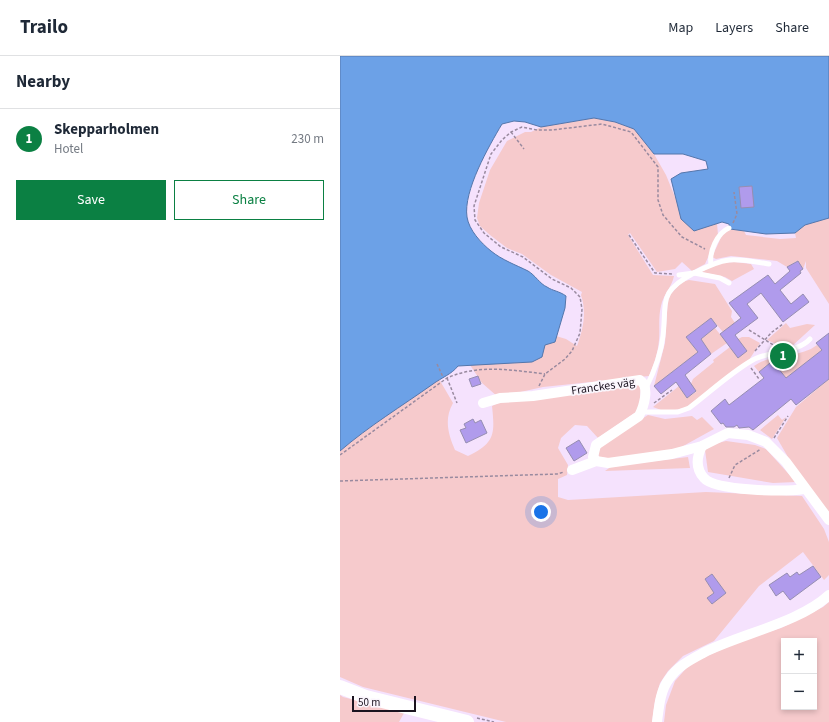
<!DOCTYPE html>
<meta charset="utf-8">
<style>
:root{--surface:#fff;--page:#f6f6f7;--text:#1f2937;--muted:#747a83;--line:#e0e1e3;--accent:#0b8043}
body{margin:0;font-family:"Source Sans 3",sans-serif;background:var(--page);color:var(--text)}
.controls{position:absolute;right:12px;bottom:12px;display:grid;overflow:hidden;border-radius:0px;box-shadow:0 2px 6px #0003}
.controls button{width:36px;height:36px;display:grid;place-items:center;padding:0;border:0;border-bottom:1px solid var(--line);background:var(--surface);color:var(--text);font:20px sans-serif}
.scale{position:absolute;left:12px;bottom:10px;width:64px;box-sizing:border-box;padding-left:4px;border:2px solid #1b131f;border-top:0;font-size:11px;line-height:14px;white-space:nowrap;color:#1b131f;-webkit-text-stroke:3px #faf5fc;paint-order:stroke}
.you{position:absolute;left:201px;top:456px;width:14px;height:14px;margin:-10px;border:3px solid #fff;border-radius:50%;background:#1a73e8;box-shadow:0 0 0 6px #1a73e833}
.badge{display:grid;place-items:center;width:26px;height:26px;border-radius:50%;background:var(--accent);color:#fff;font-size:13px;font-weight:700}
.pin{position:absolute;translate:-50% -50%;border:2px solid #fff;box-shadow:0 1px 4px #0006}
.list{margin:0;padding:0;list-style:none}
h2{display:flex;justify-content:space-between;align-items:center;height:52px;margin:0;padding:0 16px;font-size:17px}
h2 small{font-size:13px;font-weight:400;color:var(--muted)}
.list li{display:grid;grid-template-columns:26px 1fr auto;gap:12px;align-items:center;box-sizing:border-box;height:60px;padding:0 16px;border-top:1px solid var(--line)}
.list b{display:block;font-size:15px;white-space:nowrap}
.list p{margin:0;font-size:13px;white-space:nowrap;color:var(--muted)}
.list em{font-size:13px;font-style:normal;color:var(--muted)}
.actions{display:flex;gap:8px;padding:12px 16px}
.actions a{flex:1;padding:9px 0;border:1px solid var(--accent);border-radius:0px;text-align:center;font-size:14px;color:var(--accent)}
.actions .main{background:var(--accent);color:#fff}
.map{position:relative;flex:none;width:489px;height:666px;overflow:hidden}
header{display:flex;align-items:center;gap:24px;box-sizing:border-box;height:56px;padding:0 20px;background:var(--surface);border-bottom:1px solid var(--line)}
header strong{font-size:19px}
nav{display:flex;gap:22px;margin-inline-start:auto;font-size:14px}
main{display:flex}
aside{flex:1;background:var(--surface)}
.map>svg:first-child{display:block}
.green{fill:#f6cacc;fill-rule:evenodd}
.water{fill:#6ca1e7;stroke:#5476ab}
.building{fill:#b09bec;stroke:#968eb1}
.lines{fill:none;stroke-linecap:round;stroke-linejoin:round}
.path{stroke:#998a9f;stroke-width:1.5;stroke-dasharray:3 2;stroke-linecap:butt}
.lane{stroke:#fff;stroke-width:5}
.street{stroke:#fff;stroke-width:10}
.secondary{stroke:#fff;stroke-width:14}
.labels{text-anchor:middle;stroke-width:3.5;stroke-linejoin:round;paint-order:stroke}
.street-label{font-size:12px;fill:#1b131f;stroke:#faf5fc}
</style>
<header>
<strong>Trailo</strong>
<nav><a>Map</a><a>Layers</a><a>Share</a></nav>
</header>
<main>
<aside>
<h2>Nearby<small></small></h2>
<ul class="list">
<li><span class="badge">1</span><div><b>Skepparholmen</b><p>Hotel</p></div><em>230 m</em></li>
</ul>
<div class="actions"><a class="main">Save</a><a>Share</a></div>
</aside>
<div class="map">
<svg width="489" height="666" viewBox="0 0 489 666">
<rect width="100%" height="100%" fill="#f5e2fd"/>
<g class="green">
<path d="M254 62 275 66 294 73 314 98 326 119 337 146 341 163 354 174 377 167 378 179 365 208 352 215 342 206 335 213 317 216 290 177 288 179 313 219 334 220C332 231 323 239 321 250 318 262 320 273 319 284 318 297 314 309 309 320L203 331 158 341 142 327 130 309 203 293 205 289 214 286 216 280 226 283 237 290C243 273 247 257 241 239L242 236 211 219 182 198 167 192 150 179 140 170 137 162 139 147 150 114 167 85 185 76H191L201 71Z"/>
<path d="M489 162V248L466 212V205L463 213 457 205 447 211 437 205 391 200 376 203 372 201 384 175 390 173 404 175 406 179 440 183 456 182 455 177 465 169Z"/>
<path d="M395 206 411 208 414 213 392 225 385 221 361 216 379 207Z"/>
<path d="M349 224 375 228 392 255 391 261 395 267 383 276 371 262 346 281 358 296 314 330 325 287 328 241 342 226Z"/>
<path d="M446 267 450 272 467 268 475 269 452 290 445 292 427 284Z"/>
<path d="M375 272 387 287 371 298 361 283Z"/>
<path d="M402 281H409L420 287 409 304 348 351 335 354H321L313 351 339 330 347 342 356 336 351 328 353 323 374 306 373 304 390 291 398 301 407 295 398 283Z"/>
<path d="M477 289 482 294 446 322 434 308 432 309 430 307 419 316 414 310C434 296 459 303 477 289Z"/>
<path d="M99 323 113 347C104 363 108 378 115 394L128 400C155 387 155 378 152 350L160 346 295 327 301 330 299 354 258 382 247 370 235 369 221 382 218 392 228 409 227 419 218 423V441L228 444 366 436 462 440 484 473 489 486V519L484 524 463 496 419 530 374 585 343 600 328 615 320 627 315 645 312 666H166L23 631 0 621V395L20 378Z"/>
<path d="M489 323V457L452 408 437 382 456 351Z"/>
<path d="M308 359 325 363 352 360 357 364 362 361 374 373 336 394 275 403 259 401 258 396 263 388Z"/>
<path d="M438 359 442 364 446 361 432 383 420 374Z"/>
<path d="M386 385 415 389 426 393 456 426 433 427 368 416 365 394 374 388Z"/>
<path d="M348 401 350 412 265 415 272 410Z"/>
<path d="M489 546V666H324L326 649 335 625 350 608 397 586 441 572 483 551ZM444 585H474V651H444Z"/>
<path d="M0 639 3 641 64 657 59 666H0Z"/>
</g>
<path class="water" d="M0 0H489V162L465 169 455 177 426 178 390 173 389 168 382 166 354 175 341 163 331 123 341 117 368 113 366 105 343 98H314L294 73 275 66 254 62 201 71 185 66 174 65 162 68C149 90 123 135 127 161 129 174 141 187 151 195 162 204 176 209 188 215 195 219 200 228 207 231 213 235 219 235 226 240L225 252 215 286 205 289 202 301 192 306 118 310C112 318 101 322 93 328 62 350 29 370 0 395Z"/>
<g class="building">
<path d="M412 130 414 151 401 152 399 131Z"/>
<path d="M458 205 463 213 460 215 461 217 440 234 451 248 463 238 469 246 443 266 421 237 407 248 418 262 395 279 407 295 398 302 380 278 401 262 389 247 428 219 435 228 450 215 447 211Z"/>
<path d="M371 262 377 270 361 283 371 298 345 319 356 335 347 342 336 326 321 338 314 330 358 296 346 281Z"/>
<path d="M489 277V323L456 349 451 343 413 374 409 371 399 372 397 369 394 371H386L383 367 381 368 371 355 385 343 389 349 424 322 419 316 430 307 432 309 434 307 446 322 482 294 476 287Z"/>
<path d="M138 320 141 328 132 331 129 323Z"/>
<path d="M133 363 135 367 141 364 147 377 126 387 120 374 126 372 124 368Z"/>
<path d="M239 384 247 397 234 405 226 392Z"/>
<path d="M473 510 481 521 450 544 443 535 436 540 429 529 447 517 450 521 457 516 459 519Z"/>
<path d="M372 518 386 537 372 548 367 542 374 537 365 523Z"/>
</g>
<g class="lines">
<g class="path">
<path d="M171 76 184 93"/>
<path d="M393 167 397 158 394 136"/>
<path d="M289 179 315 217 333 218"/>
<path d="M409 274 435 290"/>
<path d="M415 295 432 276 443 268"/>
<path d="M97 308 103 321"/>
<path d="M411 312 419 323"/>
<path d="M107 322 117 347"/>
<path d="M199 330 205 318 225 303 232 295 240 277 242 253 240 241 231 232 212 223 183 201 161 191 144 177 135 164 134 150 151 98 162 84 171 76 182 71 197 74H212L262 68 291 76 318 111V144L323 159 342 181 365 193"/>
<path d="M314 347 332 334"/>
<path d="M434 382 448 360"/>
<path d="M0 399 107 322C138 308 172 314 205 318"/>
<path d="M389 422 395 409 421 393"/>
<path d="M0 425 217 418 224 416"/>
<path d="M137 662 154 666"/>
</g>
<g class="lane">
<path d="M371 208C369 196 377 177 389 172"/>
<path d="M354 217C387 200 393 202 429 208"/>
<path d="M354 217 380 222 389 227"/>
<path d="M306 332C314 316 321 298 323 280 327 245 318 236 354 217L339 219"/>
<path d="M301 356H338L349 352C369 337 389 318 411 305 429 294 456 298 470 283"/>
</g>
<g class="street">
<path d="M143 347 160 342 193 340 300 324C310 331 304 350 299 360L256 389 253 401 256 405"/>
<path d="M362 390C357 400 355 412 364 422 375 435 446 436 464 433"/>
<path d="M232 414 256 405 268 407 332 398 362 390 388 377 408 379 426 386 446 406 489 464"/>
<path d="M317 666C319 651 320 635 329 623 338 610 350 604 363 597 400 578 459 567 489 539"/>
</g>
<path class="secondary" d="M0 631 26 641 127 666"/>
</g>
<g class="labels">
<g class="street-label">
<text transform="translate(263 330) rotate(-8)" y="4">Franckes väg</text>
</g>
</g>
</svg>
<div class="controls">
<button>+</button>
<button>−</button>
</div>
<div class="scale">50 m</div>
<div class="you"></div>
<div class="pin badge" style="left:443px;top:300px">1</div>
</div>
</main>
